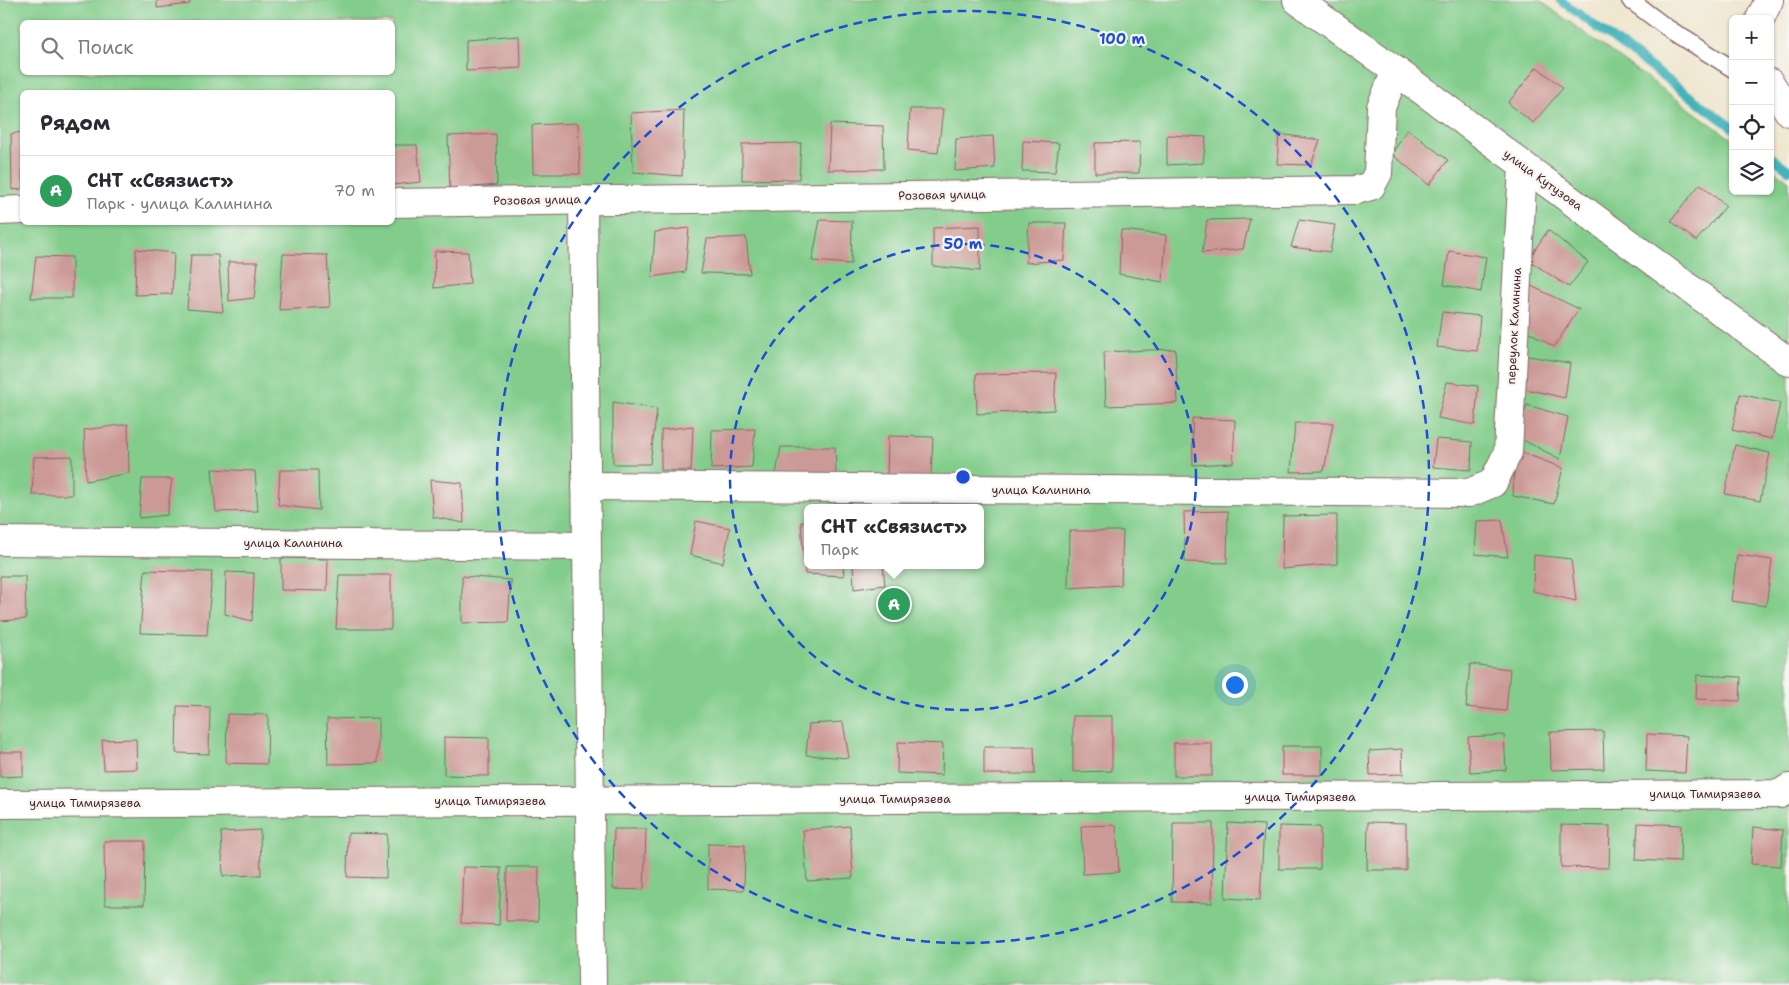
<!DOCTYPE html>
<html lang="ru">
<meta charset="utf-8">
<style>
:root{--surface:#fff;--page:#f7f7f7;--text:#2b2b33;--muted:#7c7c81;--line:#e1e1e2;--accent:#111827}
body{margin:0;font-family:"Shantell Sans",sans-serif;background:var(--page);color:var(--text)}
.controls{position:absolute;right:15px;top:15px;display:grid;overflow:hidden;border-radius:8px;box-shadow:0 1px 4px #0004}
.controls button{width:45px;height:45px;display:grid;place-items:center;padding:0;border:0;border-bottom:1px solid var(--line);background:var(--surface);color:var(--text);font:25px sans-serif}
.you{position:absolute;left:1234px;top:684px;width:18px;height:18px;margin:-12px;border:4px solid #fff;border-radius:50%;background:#1a73e8;box-shadow:0 0 0 8px #1a73e833}
.badge{display:grid;place-items:center;width:32px;height:32px;border-radius:50%;background:var(--accent);color:#fff;font-size:16px;font-weight:700}
.pin{position:absolute;translate:-50% -50%;border:2px solid #fff;box-shadow:0 1px 5px #0006}
.popup{position:absolute;left:804px;top:504px;width:180px;height:65px;box-sizing:border-box;display:grid;place-content:center;border-radius:8px;background:var(--surface);filter:drop-shadow(0 1px 4px #0005);font-size:16px;white-space:nowrap;color:var(--muted)}
.popup b{font-size:19px;color:var(--text)}
.popup::after{content:'';position:absolute;left:50%;top:100%;margin-left:-10px;border:10px solid transparent;border-top-color:var(--surface)}
.list{margin:0;padding:0;list-style:none}
h2{display:flex;justify-content:space-between;align-items:center;height:65px;margin:0;padding:0 20px;font-size:21px}
h2 small{font-size:16px;font-weight:400;color:var(--muted)}
.list li{display:grid;grid-template-columns:32px 1fr auto;gap:15px;align-items:center;box-sizing:border-box;height:70px;padding:0 20px;border-top:1px solid var(--line)}
.list b{display:block;font-size:19px;white-space:nowrap}
.list p{margin:0;font-size:16px;white-space:nowrap;color:var(--muted)}
.list em{font-size:16px;font-style:normal;color:var(--muted)}
.icon{flex:none;width:28px;height:28px;fill:none;stroke:currentColor;stroke-width:2;stroke-linecap:round;stroke-linejoin:round}
.map{position:relative;flex:none;width:1789px;height:985px;overflow:hidden}
.search{position:absolute;background:var(--surface);box-shadow:0 1px 4px #0004;left:20px;top:20px;width:375px;height:55px;display:flex;align-items:center;gap:12px;box-sizing:border-box;padding:0 18px;border-radius:8px;color:var(--muted);font-size:19px}
.panel{position:absolute;background:var(--surface);box-shadow:0 1px 4px #0004;left:20px;top:90px;width:375px;height:135px;border-radius:8px}
.map>svg:first-child{display:block}
.green{fill:#82cd8b;stroke:#66765b;fill-rule:evenodd}
.lines{fill:none;stroke-linecap:round;stroke-linejoin:round}
.stream{stroke:#43b3bb;stroke-width:9}
.building{fill:#cc9a96}
.service-casing{stroke:#846565;stroke-width:19}
.minor-casing{stroke:#846565;stroke-width:30}
.service{stroke:#fff;stroke-width:16}
.minor{stroke:#fff;stroke-width:28}
.ring{fill:none;stroke:#1d4ed8;stroke-width:2.5;stroke-dasharray:9 6}
.labels{text-anchor:middle;stroke-width:4.5;stroke-linejoin:round;paint-order:stroke}
.street-label{font-size:12px;fill:#4a1f2b;stroke:#f6f6f2}
.centre{fill:#1d4ed8;stroke:#f6f6f2;stroke-width:2.5}
.ring-label{font-size:15px;text-anchor:middle;font-weight:bold;fill:#1d4ed8;stroke:#f6f6f2;stroke-width:4.5;stroke-linejoin:round;paint-order:stroke}
</style>
<div class="map">
<svg width="1789" height="985" viewBox="0 0 1789 985">
<rect width="100%" height="100%" fill="#f6f6f2"/>
<filter id="ink" filterUnits="userSpaceOnUse"><feTurbulence type="fractalNoise" baseFrequency=".02" numOctaves="2"/><feDisplacementMap in="SourceGraphic" scale="10" xChannelSelector="R" yChannelSelector="G"/><feConvolveMatrix kernelMatrix="1 2 1 2 8 2 1 2 1" color-interpolation-filters="sRGB"/></filter>
<filter id="wash" filterUnits="userSpaceOnUse"><feTurbulence type="fractalNoise" baseFrequency=".0096" numOctaves="4" result="noise"/><feDisplacementMap in="SourceGraphic" scale="20" xChannelSelector="R" yChannelSelector="G"/><feGaussianBlur stdDeviation="1.12" result="paint"/><feColorMatrix in="noise" values="0 0 0 0 0 0 0 0 0 0 0 0 0 0 0 0 0 1.4 0 .05"/><feComposite in="paint" operator="in"/></filter>
<g filter="url(#wash)">
<rect width="100%" height="100%" fill="#f0e7d0"/>
<path class="green" d="M0 0H1539L1733 140V191H1770V167L1789 181V985H0ZM22 22H392V72H22ZM22 92H392V222H22ZM808 508H980V565H808Z"/>
<g class="lines">
<g class="stream">
<path d="M1560 0 1733 128"/>
<path d="M1770 156 1789 170"/>
</g>
</g>
<g id="blocks">
<g class="building">
<path d="M157 0H190V4L157 8Z"/>
<path d="M520 36 521 68 466 71V40Z"/>
<path d="M1537 67 1563 88 1533 123 1508 103Z"/>
<path d="M910 109H943L938 153 908 150Z"/>
<path d="M684 110 682 176 633 172 631 113Z"/>
<path d="M578 123 580 174H533L532 125Z"/>
<path d="M830 124 883 126 884 169 828 170Z"/>
<path d="M1407 129 1448 160 1429 185 1392 154Z"/>
<path d="M22 132V189L12 190 11 134Z"/>
<path d="M496 134 497 185 450 189 448 136Z"/>
<path d="M1279 134 1320 140 1311 165 1277 164Z"/>
<path d="M1167 135 1206 137 1203 163 1167 165Z"/>
<path d="M993 136 995 168 955 171 956 139Z"/>
<path d="M1023 141 1059 143 1055 172 1022 171Z"/>
<path d="M1140 142 1139 173H1095V143Z"/>
<path d="M801 143 799 179 742 180V144Z"/>
<path d="M392 145H417L421 182 392 185Z"/>
<path d="M1700 184 1726 206 1696 241 1671 221Z"/>
<path d="M1250 219 1243 249 1202 253 1207 220Z"/>
<path d="M820 220 852 221 851 264 812 261Z"/>
<path d="M1299 220 1335 225 1330 252 1291 247Z"/>
<path d="M1029 223H1066L1064 260 1026 263Z"/>
<path d="M980 226V271L933 266V228Z"/>
<path d="M689 228 685 272 652 277 655 232Z"/>
<path d="M1121 230 1166 235 1163 282 1119 274Z"/>
<path d="M1548 230 1588 262 1569 287 1528 260Z"/>
<path d="M746 237 750 274 701 273 707 239Z"/>
<path d="M136 249 174 253 172 294 135 295Z"/>
<path d="M435 251 468 252 470 284 434 288Z"/>
<path d="M1449 251 1486 257 1481 292 1444 285Z"/>
<path d="M283 254 327 255 330 307 279 310Z"/>
<path d="M191 255H218L223 312 187 309Z"/>
<path d="M36 256 72 257V298H31Z"/>
<path d="M228 262H258L254 298 229 301Z"/>
<path d="M1525 283 1579 309 1554 347 1521 327Z"/>
<path d="M1442 312 1480 316 1477 351 1437 347Z"/>
<path d="M1175 349 1178 403 1106 406 1104 352Z"/>
<path d="M1522 355 1570 363 1565 398 1526 389Z"/>
<path d="M1056 373 1054 410 977 414 976 374Z"/>
<path d="M1447 382 1478 386 1475 425 1438 418Z"/>
<path d="M1740 394 1780 403 1772 439 1732 430Z"/>
<path d="M613 402 657 409 650 464H613Z"/>
<path d="M1527 405 1568 417 1560 459 1517 437Z"/>
<path d="M1192 418 1235 420 1233 463 1193 465Z"/>
<path d="M1295 423H1333L1324 471 1291 472Z"/>
<path d="M128 424 129 473 86 481 84 430Z"/>
<path d="M693 426 691 471 661 470V430Z"/>
<path d="M755 429 752 467 711 469 712 430Z"/>
<path d="M888 436 933 437 931 475 887 479Z"/>
<path d="M1436 439 1472 442 1471 470 1433 467Z"/>
<path d="M1735 445 1770 453 1760 501 1725 494Z"/>
<path d="M781 447H835L836 474H776Z"/>
<path d="M1515 450 1563 468 1554 504 1513 496Z"/>
<path d="M72 456V495H32L34 457Z"/>
<path d="M212 469 255 471 258 511 216 512Z"/>
<path d="M280 470H318L319 510 278 505Z"/>
<path d="M142 479H172L167 515 139 518Z"/>
<path d="M430 480 462 483 464 523 433 517Z"/>
<path d="M1228 511 1227 563 1185 562 1184 512Z"/>
<path d="M1337 515V564L1282 569 1283 516Z"/>
<path d="M1502 520 1508 557 1475 554 1477 521Z"/>
<path d="M696 521 730 528 723 563 690 555Z"/>
<path d="M801 522 808 523V565H843L844 576 805 574Z"/>
<path d="M1069 531H1123L1121 585 1068 588Z"/>
<path d="M1534 555 1571 559 1576 601 1533 591Z"/>
<path d="M1737 555 1772 560 1766 606 1731 601Z"/>
<path d="M281 558 328 559 327 591 281 590Z"/>
<path d="M853 565H883L885 585 854 589Z"/>
<path d="M145 570 212 572 207 635 140 633Z"/>
<path d="M226 572 254 573 252 621 225 614Z"/>
<path d="M339 575H391V629H336Z"/>
<path d="M0 576H25L26 619 0 621Z"/>
<path d="M462 576 511 580 508 622 462 623Z"/>
<path d="M1470 664 1510 669 1506 711 1466 707Z"/>
<path d="M1697 675 1741 677 1740 701 1696 699Z"/>
<path d="M177 706 210 707 209 754 176 753Z"/>
<path d="M227 714 268 715 267 764 226 763Z"/>
<path d="M1073 716H1112V771L1073 772Z"/>
<path d="M378 718V763L328 764 327 719Z"/>
<path d="M843 722 849 758 806 755 809 724Z"/>
<path d="M1603 731 1604 769 1551 770 1550 732Z"/>
<path d="M1647 734 1687 736 1685 773 1646 771Z"/>
<path d="M1504 735 1506 770 1470 772 1468 737Z"/>
<path d="M444 737 489 738V776L444 775Z"/>
<path d="M136 739 137 769 104 770 102 740Z"/>
<path d="M898 742 943 744 942 775 897 773Z"/>
<rect x="1174" y="743" width="38" height="33"/>
<rect x="1282" y="746" width="40" height="29"/>
<path d="M984 747H1034L1035 774H984Z"/>
<path d="M1402 749 1403 774 1370 775 1369 751Z"/>
<path d="M0 752H23V776L0 777Z"/>
<path d="M1368 822 1406 823V870H1367Z"/>
<path d="M1173 823H1213L1212 903 1172 902Z"/>
<path d="M1228 823 1264 825 1260 900 1225 898Z"/>
<path d="M1638 823 1681 825 1680 862 1636 860Z"/>
<path d="M1116 825 1119 872 1083 874 1081 826Z"/>
<path d="M1561 825 1610 826 1609 868 1561 867Z"/>
<path d="M850 826 853 878 807 881 803 830Z"/>
<path d="M1279 826 1320 827V869H1279Z"/>
<path d="M1753 827 1783 830 1781 866 1751 864Z"/>
<path d="M614 829H646L644 890 613 889Z"/>
<path d="M260 830 261 875 223 876 221 832Z"/>
<path d="M348 833 387 834 386 878 347 877Z"/>
<path d="M104 841H145L144 905H105Z"/>
<path d="M708 844 745 845 744 890 708 889Z"/>
<path d="M463 867 501 868 499 925 461 923Z"/>
<path d="M507 867H539L538 921H506Z"/>
</g>
</g>
</g>
<g filter="url(#ink)">
<use href="#blocks" fill-opacity="0" stroke="#846565" stroke-width="1"/>
<g class="lines">
<g class="service-casing">
<path id="service" d="M1630 0 1666 27 1733 69"/>
</g>
<g class="minor-casing">
<g id="minor">
<path d="M1297 0 1396 71 1789 362"/>
<path d="M1760 19 1769 0"/>
<path d="M1770 83 1789 112"/>
<path d="M583 200 592 985"/>
<path d="M392 203 1356 190 1371 186 1378 173 1381 107 1396 71"/>
<path d="M0 211 22 210"/>
<path d="M586 486 1469 493 1493 483 1508 452 1523 165"/>
<path d="M0 541 586 546"/>
<path d="M0 804 1780 794 1789 788"/>
</g>
</g>
<use href="#service" class="service"/>
<use href="#minor" class="minor"/>
</g>
</g>
<g class="ring">
<circle cx="963" cy="477" r="233"/>
<circle cx="963" cy="477" r="466"/>
</g>
<g class="labels">
<g class="street-label">
<text transform="translate(1543 180) rotate(36)" y="4">улица Кутузова</text>
<text transform="translate(942 195) rotate(-1)" y="4">Розовая улица</text>
<text transform="translate(537 200) rotate(-1)" y="4">Розовая улица</text>
<text transform="translate(1514 326) rotate(-87)" y="4">переулок Калинина</text>
<text x="1041" y="494">улица Калинина</text>
<text x="293" y="547">улица Калинина</text>
<text x="1705" y="798">улица Тимирязева</text>
<text x="1300" y="801">улица Тимирязева</text>
<text x="895" y="803">улица Тимирязева</text>
<text x="490" y="805">улица Тимирязева</text>
<text x="85" y="807">улица Тимирязева</text>
</g>
</g>
<circle cx="963" cy="477" r="8" class="centre"/>
<g class="ring-label">
<text x="1122" y="44">100 m</text>
<text x="963" y="249">50 m</text>
</g>
</svg>
<div class="controls">
<button>+</button>
<button>−</button>
<button><svg class="icon" aria-label="locate" viewBox="0 0 24 24"><circle cx="12" cy="12" r="6"/><path d="M12 2v4M12 18v4M2 12h4M18 12h4"/></svg></button>
<button><svg class="icon" aria-label="layers" viewBox="0 0 24 24"><path d="M12 4l9 5-9 5-9-5zM3 14l9 5 9-5"/></svg></button>
</div>
<div class="you"></div>
<div class="pin badge" style="left:894px;top:604px;background:#2e9e5b">A</div>
<div class="popup"><b>СНТ «Связист»</b>Парк</div>
<div class="search"><svg class="icon" aria-label="search" viewBox="0 0 24 24"><circle cx="10" cy="10" r="6"/><path d="M15 15l6 6"/></svg>Поиск</div>
<section class="panel">
<h2>Рядом<small></small></h2>
<ul class="list">
<li><span class="badge" style="background:#2e9e5b">A</span><div><b>СНТ «Связист»</b><p>Парк · улица Калинина</p></div><em>70 m</em></li>
</ul>
</section>
</div>
